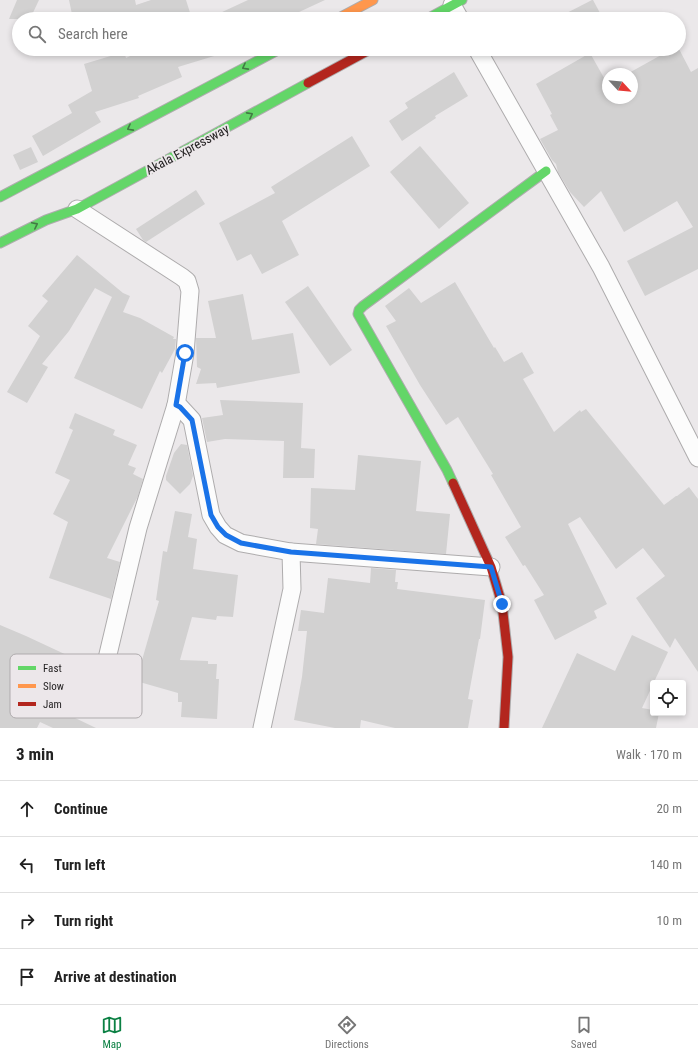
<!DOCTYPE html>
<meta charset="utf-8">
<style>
:root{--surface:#fff;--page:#f6f6f6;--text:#222;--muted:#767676;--line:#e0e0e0;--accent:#0b8043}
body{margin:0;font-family:"Roboto Condensed",sans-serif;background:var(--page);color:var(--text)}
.controls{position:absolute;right:12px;bottom:12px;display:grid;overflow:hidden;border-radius:4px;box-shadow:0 2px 6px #0003}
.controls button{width:36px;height:36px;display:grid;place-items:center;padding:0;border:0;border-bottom:1px solid var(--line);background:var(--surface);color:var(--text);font:20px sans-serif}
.compass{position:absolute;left:602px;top:68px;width:36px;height:36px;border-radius:50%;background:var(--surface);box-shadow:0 2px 6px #0003;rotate:116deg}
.stop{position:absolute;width:12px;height:12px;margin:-9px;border:3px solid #1a73e8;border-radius:50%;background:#fff}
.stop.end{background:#1a73e8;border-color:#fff;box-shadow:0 1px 4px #0008}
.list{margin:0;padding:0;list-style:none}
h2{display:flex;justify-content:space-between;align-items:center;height:52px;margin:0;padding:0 16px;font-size:17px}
h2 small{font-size:13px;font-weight:400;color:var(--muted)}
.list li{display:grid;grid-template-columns:26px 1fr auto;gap:12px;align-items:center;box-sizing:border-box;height:56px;padding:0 16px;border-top:1px solid var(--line)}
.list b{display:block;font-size:15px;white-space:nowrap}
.list em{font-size:13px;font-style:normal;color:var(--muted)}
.icon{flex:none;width:22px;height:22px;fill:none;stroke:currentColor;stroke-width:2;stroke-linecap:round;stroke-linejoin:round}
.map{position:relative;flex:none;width:698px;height:728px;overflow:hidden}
.search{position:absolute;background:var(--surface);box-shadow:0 2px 6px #0003;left:12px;right:12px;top:12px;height:44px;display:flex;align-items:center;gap:10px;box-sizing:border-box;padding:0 14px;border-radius:22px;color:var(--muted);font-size:15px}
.sheet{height:276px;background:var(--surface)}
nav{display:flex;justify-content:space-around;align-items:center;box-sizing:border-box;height:56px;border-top:1px solid var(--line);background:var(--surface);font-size:11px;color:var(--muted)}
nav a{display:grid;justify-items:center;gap:2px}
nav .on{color:var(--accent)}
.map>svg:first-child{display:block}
.building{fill:#d2d1d1}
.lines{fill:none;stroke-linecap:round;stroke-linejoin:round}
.street-casing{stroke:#aeacad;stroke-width:19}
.fast-casing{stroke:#aeacad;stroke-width:11}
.slow-casing{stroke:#aeacad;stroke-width:11}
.jam-casing{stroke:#aeacad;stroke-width:11}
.street{stroke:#fcfcfc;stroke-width:17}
.fast{stroke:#63d668;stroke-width:9}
.slow{stroke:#ff974d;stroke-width:9}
.jam{stroke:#b3261e;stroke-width:9}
.oneway{stroke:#427a44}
.route{stroke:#1a73e8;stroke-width:5}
.labels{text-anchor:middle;stroke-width:4;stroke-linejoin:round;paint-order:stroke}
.street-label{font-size:13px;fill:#201e1f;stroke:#ece7ea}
.key{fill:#ece7ea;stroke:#afabad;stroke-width:1}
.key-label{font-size:11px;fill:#201e1f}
</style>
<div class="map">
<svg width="698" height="728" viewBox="0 0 698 728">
<rect width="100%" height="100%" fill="#ebe8ea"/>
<g class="building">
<path d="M17 0H39L30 19H9Z"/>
<path d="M69 0H135L136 5 151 0H186L192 19H103L102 16 113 12 73 19Z"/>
<path d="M248 0H325L284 19H207Z"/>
<path d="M592 0H593L600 13 589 19H555Z"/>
<path d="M145 49H224V53L178 67 182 77 138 96 139 98 95 112 101 122 43 156 32 136 72 113 68 105 92 91 84 64 124 52 126 58Z"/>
<path d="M672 49H679L691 72 698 68V269L645 296 627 261 693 227 677 201 624 232 601 191 584 207 570 192 558 172 556 164 552 160 540 139 558 130 550 115 552 114 536 84 590 53 608 85V98H632V74H627Z"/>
<path d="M454 72 468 96 435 116 436 118 402 141 389 121 408 108 405 103Z"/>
<path d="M352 136 370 166 282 221 299 255 262 274 251 254 237 261 219 223 275 193 271 187Z"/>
<path d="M420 146 469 203 439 229 390 172Z"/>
<path d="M31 147 38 162 20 170 13 155Z"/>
<path d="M196 190 205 204 146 242 143 240 136 229Z"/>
<path d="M77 255 123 293 130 296 123 312 140 318 174 337 173 339H176L175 349 162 373 160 371 142 409 74 378 112 297 95 288 69 331 42 364 48 367 27 403 7 392 40 336 28 326 48 301 42 296Z"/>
<path d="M455 282 494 348 495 347 504 362 522 352 534 373 523 379 554 432 580 410 581 412 586 409 664 505 676 496H677L689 487 698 499V672L675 638 670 648 636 598 665 576 643 548 616 569 580 517 568 524 607 604 594 611 597 618 555 640 534 600 544 595 525 565 523 566 505 537 521 527 491 475 493 474 458 417 446 425 420 385 386 326 396 321 385 306 409 288 421 303Z"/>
<path d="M308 286 352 350 330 366 285 302Z"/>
<path d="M243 294 252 340 293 333 300 373 217 388 216 383 196 384 201 369 197 367 196 338H216L208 301Z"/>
<path d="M220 400 303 403 301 448 315 449 314 478H283L284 441 225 439 207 442 202 418 223 415Z"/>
<path d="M75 413 115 430 113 435 137 445 128 465 136 468 133 474 143 479 138 496 107 558 120 562 111 599 49 578 68 522 53 514 70 480 55 473 73 430 69 428Z"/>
<path d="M181 444 187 445 193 476 190 484 180 494 166 480V476L174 453Z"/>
<path d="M358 455 421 461 416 511 450 514 446 554 316 544 318 529 310 528 311 488 355 490Z"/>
<path d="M175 511 192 514 188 537 197 539 193 569 238 575 233 617 217 616 216 620 192 617 180 660 208 661V664H217L216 679H219L217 719 181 717 182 702H178V693L136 681 159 601 156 600 163 551 167 552Z"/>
<path d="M371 568 396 570 395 582H398L397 589 485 600 480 639H479L468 699 473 700 468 728H395L361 720 360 728H335L294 720 302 677 307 631H298L301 610 324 613 328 578 370 583Z"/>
<path d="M0 625 26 636 71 657 50 706 96 728H53L40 722 37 728H0Z"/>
<path d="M632 635 668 652 642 708 653 710V713H659L656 728H542L577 653 615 671Z"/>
</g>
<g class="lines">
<g class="street-casing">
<g id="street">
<path d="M452 5 460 19"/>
<path d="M477 49 601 267 698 458"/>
<path d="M77 209 182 277 187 281 190 291 185 353 176 405 138 528 105 667"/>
<path d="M176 405 180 407 192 420 211 515 218 527 225 535 241 543 291 552 491 567"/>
<path d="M262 728 292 589 291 552"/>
</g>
</g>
<g class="fast-casing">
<g id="fast">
<path d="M427 19 462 0"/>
<path d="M0 197 280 49"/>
<path d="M0 243 46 220 77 209 308 83"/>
<path d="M453 483 447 470 358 314 359 310 363 306 546 171"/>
</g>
</g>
<g class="slow-casing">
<path id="slow" d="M337 19 373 0"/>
</g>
<g class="jam-casing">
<g id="jam">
<path d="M308 83 371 49"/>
<path d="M453 483 491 567 502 604 508 657 504 728"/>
</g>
</g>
<use href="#street" class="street"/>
<use href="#fast" class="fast"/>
<use href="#slow" class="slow"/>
<use href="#jam" class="jam"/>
</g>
<defs><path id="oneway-chevron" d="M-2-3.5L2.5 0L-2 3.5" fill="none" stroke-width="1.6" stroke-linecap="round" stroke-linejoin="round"/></defs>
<g class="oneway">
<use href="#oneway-chevron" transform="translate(245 67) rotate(152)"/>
<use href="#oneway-chevron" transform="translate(250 115) rotate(-28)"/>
<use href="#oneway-chevron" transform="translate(130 128) rotate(152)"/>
<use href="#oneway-chevron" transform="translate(35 225) rotate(-27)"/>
</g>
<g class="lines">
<path class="route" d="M185 353 176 405 180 407 192 420 211 515 218 527 226 535 241 543 291 552 491 567 502 604"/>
</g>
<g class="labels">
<g class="street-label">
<text transform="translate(187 149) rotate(-28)" y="5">Akala Expressway</text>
</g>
</g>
<rect x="10" y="654" width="132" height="64" rx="6" class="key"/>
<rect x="18" y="666" width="18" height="4" fill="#63d668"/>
<rect x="18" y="684" width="18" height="4" fill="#ff974d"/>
<rect x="18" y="702" width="18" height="4" fill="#b3261e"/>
<g class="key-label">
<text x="43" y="672">Fast</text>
<text x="43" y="690">Slow</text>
<text x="43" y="708">Jam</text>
</g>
</svg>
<div class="controls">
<button><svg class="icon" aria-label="locate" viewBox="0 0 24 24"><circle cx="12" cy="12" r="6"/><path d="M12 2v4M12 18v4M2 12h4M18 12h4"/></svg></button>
</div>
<svg class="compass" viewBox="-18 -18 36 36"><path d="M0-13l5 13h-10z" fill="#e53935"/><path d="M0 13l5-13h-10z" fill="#767676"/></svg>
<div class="stop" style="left:185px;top:353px"></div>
<div class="stop end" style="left:502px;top:604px"></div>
<div class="search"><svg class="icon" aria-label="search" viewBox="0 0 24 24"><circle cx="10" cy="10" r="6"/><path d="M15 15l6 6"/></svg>Search here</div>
</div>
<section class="sheet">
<h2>3 min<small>Walk · 170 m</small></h2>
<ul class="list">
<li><svg class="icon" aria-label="ahead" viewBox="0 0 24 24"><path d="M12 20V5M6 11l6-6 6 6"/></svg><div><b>Continue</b></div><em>20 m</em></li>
<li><svg class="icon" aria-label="left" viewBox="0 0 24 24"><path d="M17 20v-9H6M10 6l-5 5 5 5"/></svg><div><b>Turn left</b></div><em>140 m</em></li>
<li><svg class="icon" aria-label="right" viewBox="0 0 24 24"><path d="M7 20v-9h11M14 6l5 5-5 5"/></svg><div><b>Turn right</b></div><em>10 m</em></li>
<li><svg class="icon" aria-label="arrive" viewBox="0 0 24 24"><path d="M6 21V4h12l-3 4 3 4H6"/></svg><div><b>Arrive at destination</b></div></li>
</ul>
</section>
<nav>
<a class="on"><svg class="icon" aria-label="map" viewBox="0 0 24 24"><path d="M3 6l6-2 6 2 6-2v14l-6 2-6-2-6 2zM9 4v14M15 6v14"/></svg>Map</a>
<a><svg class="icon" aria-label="directions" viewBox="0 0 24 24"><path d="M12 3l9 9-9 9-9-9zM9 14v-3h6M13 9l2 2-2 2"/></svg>Directions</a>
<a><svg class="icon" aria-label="saved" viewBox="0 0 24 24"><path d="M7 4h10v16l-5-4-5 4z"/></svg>Saved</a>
</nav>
